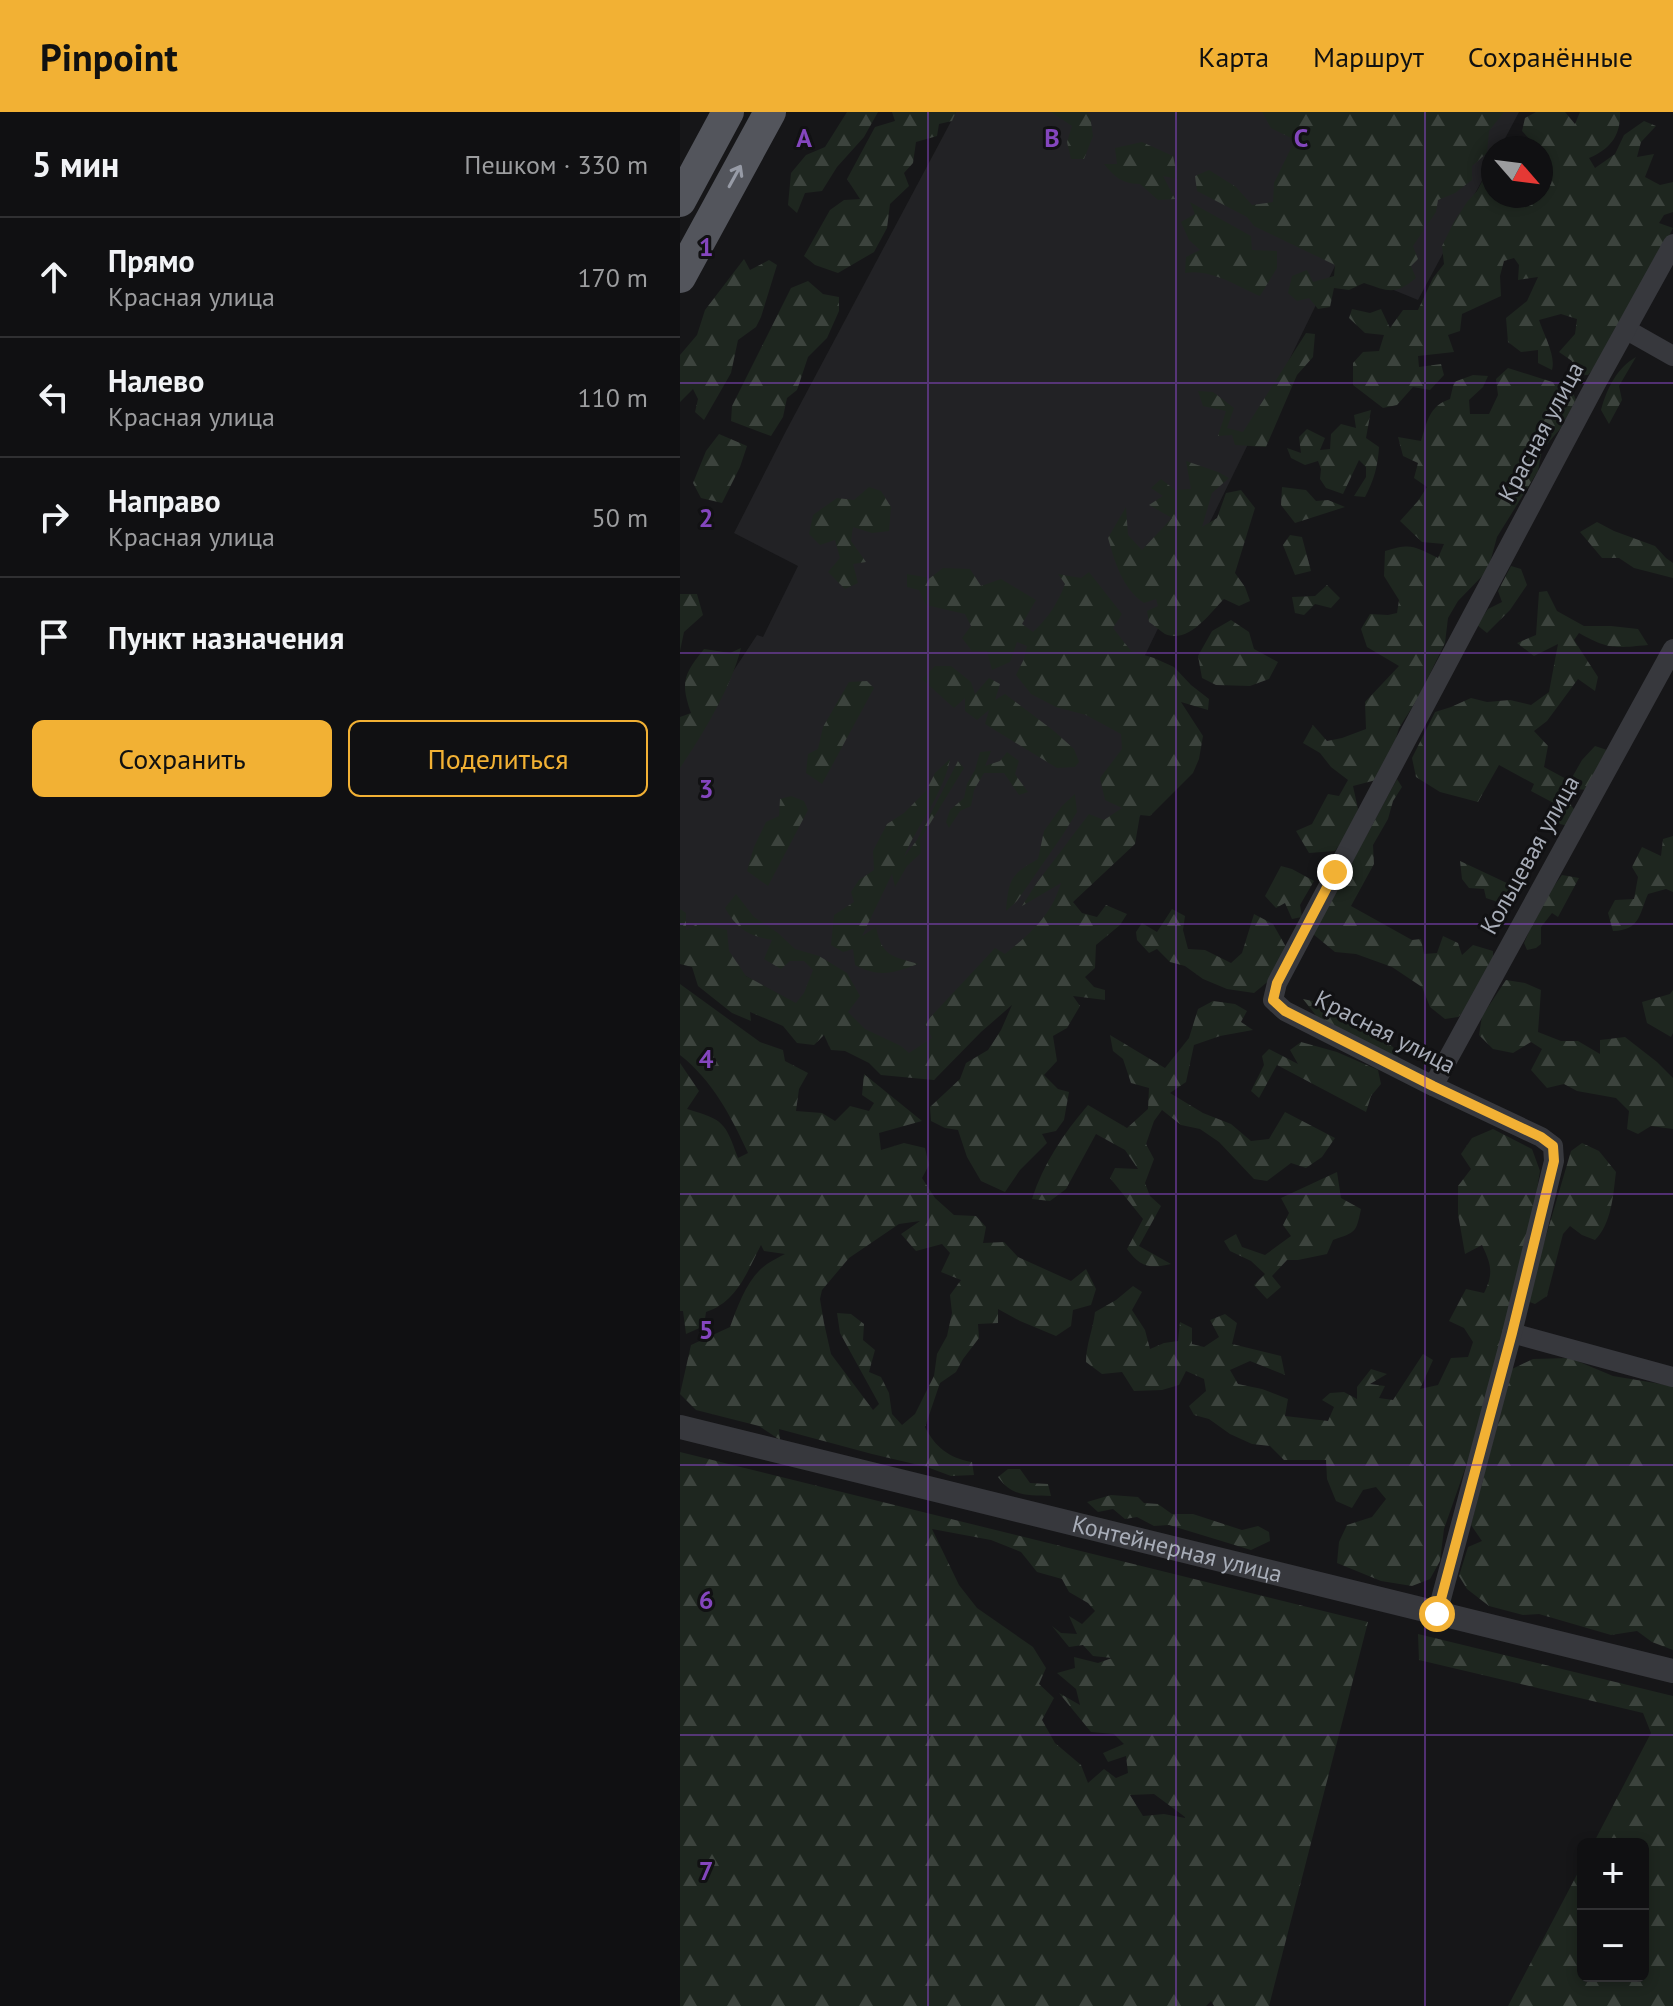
<!DOCTYPE html>
<html lang="ru">
<meta charset="utf-8">
<style>
:root{--surface:#101012;--page:#1e1e20;--text:#f1f3f6;--muted:#9c9d9f;--line:#303032;--accent:#f2b134}
body{margin:0;font-family:"PT Sans",sans-serif;background:var(--page);color:var(--text)}
.controls{position:absolute;right:24px;bottom:24px;display:grid;overflow:hidden;border-radius:12px;box-shadow:0 4px 12px #0003}
.controls button{width:72px;height:72px;display:grid;place-items:center;padding:0;border:0;border-bottom:2px solid var(--line);background:var(--surface);color:var(--text);font:40px sans-serif}
.compass{position:absolute;left:801px;top:24px;width:72px;height:72px;border-radius:50%;background:var(--surface);box-shadow:0 4px 12px #0003;rotate:118deg}
.stop{position:absolute;width:24px;height:24px;margin:-18px;border:6px solid #f2b134;border-radius:50%;background:#fff}
.stop.end{background:#f2b134;border-color:#fff;box-shadow:0 2px 8px #0008}
.list{margin:0;padding:0;list-style:none}
h2{display:flex;justify-content:space-between;align-items:center;height:104px;margin:0;padding:0 32px;font-size:34px}
h2 small{font-size:26px;font-weight:400;color:var(--muted)}
.list li{display:grid;grid-template-columns:52px 1fr auto;gap:24px;align-items:center;box-sizing:border-box;height:120px;padding:0 32px;border-top:2px solid var(--line)}
.list b{display:block;font-size:30px;white-space:nowrap}
.list p{margin:0;font-size:26px;white-space:nowrap;color:var(--muted)}
.list em{font-size:26px;font-style:normal;color:var(--muted)}
.actions{display:flex;gap:16px;padding:24px 32px}
.actions a{flex:1;padding:18px 0;border:2px solid var(--accent);border-radius:12px;text-align:center;font-size:28px;color:var(--accent)}
.actions .main{background:var(--accent);color:#111}
.icon{flex:none;width:44px;height:44px;fill:none;stroke:currentColor;stroke-width:2;stroke-linecap:round;stroke-linejoin:round}
.map{position:relative;flex:none;width:993px;height:1894px;overflow:hidden}
header{display:flex;align-items:center;gap:48px;box-sizing:border-box;height:112px;padding:0 40px;background:var(--accent);color:#111}
header strong{font-size:38px}
nav{display:flex;gap:44px;margin-inline-start:auto;font-size:28px}
main{display:flex}
aside{flex:1;background:var(--surface)}
.map>svg:first-child{display:block}
.built{fill:#222225}
.forest{fill:url(#forest-firs);fill-rule:evenodd}
.lines{fill:none;stroke-linecap:round;stroke-linejoin:round}
.minor{stroke:#37383d;stroke-width:20}
.tertiary{stroke:#37383d;stroke-width:24}
.primary{stroke:#53555c;stroke-width:32}
.oneway{stroke:#979ba6}
.route{stroke:#f2b134;stroke-width:10}
.grid{fill:none;stroke:#8446be;stroke-width:2;stroke-opacity:0.55}
.labels{text-anchor:middle;stroke-width:6;stroke-linejoin:round;paint-order:stroke}
.street-label{font-size:24px;fill:#a8adb8;stroke:#111113}
.grid-label{font-size:26px;text-anchor:middle;font-weight:bold;fill:#8446be;stroke:#111113;stroke-width:6;stroke-linejoin:round;paint-order:stroke}
</style>
<header>
<strong>Pinpoint</strong>
<nav><a>Карта</a><a>Маршрут</a><a>Сохранённые</a></nav>
</header>
<main>
<aside>
<h2>5 мин<small>Пешком · 330 m</small></h2>
<ul class="list">
<li><svg class="icon" aria-label="ahead" viewBox="0 0 24 24"><path d="M12 20V5M6 11l6-6 6 6"/></svg><div><b>Прямо</b><p>Красная улица</p></div><em>170 m</em></li>
<li><svg class="icon" aria-label="left" viewBox="0 0 24 24"><path d="M17 20v-9H6M10 6l-5 5 5 5"/></svg><div><b>Налево</b><p>Красная улица</p></div><em>110 m</em></li>
<li><svg class="icon" aria-label="right" viewBox="0 0 24 24"><path d="M7 20v-9h11M14 6l5 5-5 5"/></svg><div><b>Направо</b><p>Красная улица</p></div><em>50 m</em></li>
<li><svg class="icon" aria-label="arrive" viewBox="0 0 24 24"><path d="M6 21V4h12l-3 4 3 4H6"/></svg><div><b>Пункт назначения</b></div></li>
</ul>
<div class="actions"><a class="main">Сохранить</a><a>Поделиться</a></div>
</aside>
<div class="map">
<svg width="993" height="1894" viewBox="0 0 993 1894">
<defs>
<pattern id="forest-firs" width="22" height="20" patternUnits="userSpaceOnUse" patternTransform="scale(2)"><rect width="22" height="20" fill="#1e261f"/><path d="M5 1l3.5 6h-7zM16 11l3.5 6h-7z" fill="#3c433d"/></pattern>
</defs>
<rect width="100%" height="100%" fill="#161618"/>
<path class="built" d="M276 0H839L820 36H813V48L738 188 655 154 448 578 474 686 254 968 0 828V640L77 523 83 525 118 454 54 421 106 319Z"/>
<g class="forest">
<path d="M167 0H198L184 25 157 55 142 79 125 81 117 101 108 93 111 61 126 43 145 35Z"/>
<path d="M212 0H276L272 9 259 12 257 24 236 30 233 51 224 61 229 74 210 92 207 116 194 140 158 161 135 153 124 144 150 98 164 88 180 87 167 67 195 15 215 9Z"/>
<path d="M371 0H407L410 3 413 24 404 47H391L387 30 392 14Z"/>
<path d="M582 0H824L809 19 807 41 792 54V68L775 81 758 88 756 100 733 134 738 147 731 154 736 166C715 184 708 179 684 171L669 178 654 176 650 195 638 197 629 186 617 189 608 181 612 164 627 158 633 170 654 164 655 153 574 114 567 105 517 79 515 64 529 58 556 75 572 93 593 90 594 71 615 28 591 16Z"/>
<path d="M856 0H885L895 12 900 0H940C941 24 930 37 909 46L915 56 935 42 944 23 964 9 976 14 961 30 957 45 974 42 965 65 980 73 993 70V100L984 103 979 111 993 116 974 154 921 249 908 263 891 264 892 249 879 240 895 222 897 207 881 202 859 208C864 223 876 244 872 258L858 251V238L841 240 828 230 826 206 847 189 858 165 838 168 839 153 834 146 824 149 820 164 821 184 782 202 780 219 768 223 774 240 738 244 739 255 761 252 764 263 750 278 733 275 717 293 703 296 673 273V251L683 240 699 239 704 223 685 221 669 206 672 197 690 201 701 197 710 216 723 198H738L753 166 764 152 762 134 774 110 787 90 797 79 806 62 813 65V84H861V36H854V32L842 19 845 6Z"/>
<path d="M462 30 493 44 498 67 483 64 495 87 478 88 460 72C443 72 434 65 424 52H437L435 36Z"/>
<path d="M510 90 571 124 572 138 597 139V156L580 184C557 174 530 156 505 161L506 145 520 138 509 128 501 110 515 102Z"/>
<path d="M64 147 70 158 89 148 97 153 81 205 76 215 58 228 51 261 24 308 15 300 18 287 13 277 0 290V243L17 223 25 198Z"/>
<path d="M128 169 143 182 159 185V199L147 226 128 245 117 278 107 286 103 305 91 324 51 309 52 294 111 176Z"/>
<path d="M626 221 635 222 633 245 617 263 586 335 555 333 552 323 538 324 546 299 523 294 518 279 533 280 554 296 547 316 563 320Z"/>
<path d="M956 245 939 274 942 288 929 312 921 298C927 276 937 256 956 245Z"/>
<path d="M828 256 891 276 896 288 880 317 862 338 858 359 817 425 808 458 778 489 768 506 765 531 738 586 719 616 712 640 696 668 673 674 678 697 671 716 655 739 629 741 616 719 632 712 648 682 659 684 668 668 651 655 640 641 623 631 633 613 647 629 662 626 686 617 685 590 719 554 687 535 681 517 690 502 708 503 717 501 719 488 704 464 705 439C732 431 733 434 758 446L764 432 742 430 720 409 738 389 747 375 734 366 738 351 723 344 718 325 741 329C747 310 749 294 770 287L774 270 793 263 808 264 803 275 789 288 790 302H809L818 283 816 267Z"/>
<path d="M691 298 686 326 699 335C698 354 694 368 685 385L674 384 686 365V355L679 348 663 382 646 376 640 367 641 357 638 349 625 353 611 346 607 336 621 341 619 325 627 317 645 326 640 338 650 337 651 322 661 312 676 316 674 303Z"/>
<path d="M39 322 67 334 60 355 42 391 21 386 13 371 26 339Z"/>
<path d="M506 349 538 360 549 366 532 381 522 415 537 406 546 381 561 378 575 396 555 461 565 475 570 489 559 494 544 487C529 502 509 532 485 522 480 519 474 513 469 510L467 499 478 494 476 487 464 491C442 476 435 450 428 426L446 395 448 423 462 438 492 406 469 393 483 384 471 376 481 367 495 378 511 377Z"/>
<path d="M189 375 201 379 211 395 209 419 192 421 173 415 171 429 186 450 173 452 178 471 165 477 148 460 160 446 155 428 140 433 129 422 133 403 157 386 174 388Z"/>
<path d="M602 375 626 378 636 389 648 388 665 395 615 411 601 393Z"/>
<path d="M917 410 934 419 975 434 986 446 993 451V466L954 456 939 446H922L900 420Z"/>
<path d="M610 423 622 425 631 459 615 463 603 433Z"/>
<path d="M831 454 841 457 847 473 830 498 807 521 797 513 808 497 822 490 818 479Z"/>
<path d="M263 456 290 457 301 474 321 467 356 488 342 512 353 520C368 506 378 491 385 472L378 462 401 466 409 460 442 502 433 516 451 539 474 546 494 555 511 573 529 587 528 598 501 590 523 624 519 647 513 661 470 704 460 703 455 732 393 790 402 801 417 805 426 793 447 802 440 813 416 833 415 856 405 865 414 875 425 878V888L393 884 400 894 387 916 373 924 377 949 364 963 378 977 389 980 384 1008 376 1019 362 1022 367 1031 340 1058 325 1080 301 1069 287 1045 278 1018 265 1016 251 1009 250 995 280 967 286 951 308 938 321 918 332 893 301 920 254 968 201 963 189 951 165 939 151 938 144 923 134 933 117 931 103 914 70 900 71 909 52 901 18 874 12 855 0 852V797L6 801V818L19 811 47 818 49 839 66 864 116 891 124 881 133 858 124 849H110L101 857 84 847 92 828C69 824 57 817 45 796L56 782 74 805 98 821 115 837 139 844 167 861 180 884 168 900 185 917 221 934 229 941 252 926 245 911 315 836 325 842C351 821 371 804 381 771L342 794 356 772 409 702 424 708 442 696 425 688 420 666 442 637 441 622 406 603 376 595 351 582 336 563 344 547 347 534 337 530 330 550 312 558 307 539H292L282 526 291 514 285 502 246 493 239 478 227 475V462L250 466Z"/>
<path d="M647 473 660 486 651 496 635 492 624 503 615 501 612 485 635 484Z"/>
<path d="M867 479 877 499 904 514H931L958 517 968 533C935 536 929 538 899 521L894 528 918 565 915 579 898 567 867 609 854 619 868 634 864 655 890 669 902 648 915 634 927 638 910 678 893 677 884 684 896 700 888 714 876 711 883 696 851 679 854 672 819 653 798 690 760 680 736 665 732 646 755 600 771 595 791 586 807 590 830 588 851 593 869 580 878 532 854 544 837 531 856 523 859 480Z"/>
<path d="M0 482H17L23 503 4 520 0 539Z"/>
<path d="M551 508 569 520 574 537 598 550 589 567 570 574 536 573 522 566 518 544 532 519Z"/>
<path d="M61 536C51 576 23 622 0 656V605L11 601C0 570 4 562 24 537L50 541Z"/>
<path d="M255 554H271L291 570 295 582 309 566 320 572 315 588 325 582 374 619 394 637 399 650 395 655 377 656 305 612 309 598 297 608 285 599V586L274 596 242 567Z"/>
<path d="M187 569 194 576 142 672 126 661 128 642 138 637 143 615 169 570Z"/>
<path d="M311 639 305 654 320 649 327 640 339 649 335 662 348 680 339 683 324 661H304L294 678 291 694 280 699 269 716 266 710 270 698 284 686 287 672 295 658 300 640Z"/>
<path d="M270 647C264 681 237 713 224 745L237 728 278 649 284 656 240 728 241 741 227 754 215 775 212 762 182 824 196 815C202 844 211 844 238 852 214 861 199 866 175 853L173 837 163 840 151 833 154 803 174 790 171 780 179 768 194 758 193 739 207 712 224 701 246 679 255 661Z"/>
<path d="M717 667 722 675 713 689 708 707 693 733 694 752 671 794 732 828 741 827 744 842 757 841 763 824 778 831 782 843 793 833 813 839V853L790 893 778 905 765 907 750 895 742 875 712 855 676 842 655 840 633 822Z"/>
<path d="M395 682 397 700 382 724 337 789 326 799C329 767 330 763 358 747L364 719 382 694Z"/>
<path d="M111 684 124 689 128 698 88 774 67 759 74 735 86 710 99 704 100 687Z"/>
<path d="M993 724V780L986 777 968 782C959 803 960 818 933 819L928 801 935 788 954 787 958 765 952 755 962 735 981 744 983 727Z"/>
<path d="M780 749 829 772 833 787 829 794 806 786 804 777 789 776 782 767Z"/>
<path d="M601 754 612 757 634 769 620 793 622 805 612 807 605 791 596 796 585 784Z"/>
<path d="M882 763 899 766 878 805 872 801 861 815V832L856 836 847 838 844 831 862 790Z"/>
<path d="M492 797 505 804 503 818 508 837 525 838 551 851 562 841 574 802 593 812 606 835 591 867 574 881 547 877 523 867 505 854 490 850 477 837 469 841 457 828 456 820 462 811 477 820Z"/>
<path d="M826 868 845 871 861 878 858 920 881 929H898L920 942V928L945 925 977 950 993 966V1017L971 1014 958 1022 947 1017 949 999 936 986 897 979 884 972 867 976 851 958 862 937 851 930 833 941 813 937 799 923 802 904Z"/>
<path d="M0 872 80 930 103 938 105 949 128 961 119 977 116 999 142 1001 155 1009 170 994 189 999 194 991 182 983 184 962 242 1009 199 1021 201 1038 224 1031 245 1036 249 1053 242 1066 255 1086 274 1103 296 1104 306 1115 303 1131 324 1130 338 1145 391 1169 406 1157 416 1177 411 1193 393 1198 391 1214 376 1224 340 1209 318 1197V1211L298 1212 299 1226 283 1247 276 1260 260 1271 245 1315C255 1335 269 1346 292 1350L294 1363 271 1364 247 1355 192 1342 99 1317 100 1328 79 1314 16 1298 0 1282 11 1233 50 1215C58 1193 68 1165 87 1152 93 1148 99 1145 105 1142L84 1139 81 1133C67 1160 57 1190 26 1200L24 1214 6 1222 3 1199H0V951L19 979 7 997C44 1008 45 1010 58 1046L68 1041C51 1004 32 968 0 943ZM240 1109 221 1122 236 1139 262 1132 270 1141 261 1160 281 1168 270 1183 272 1201 267 1224 257 1242 254 1264 235 1302 222 1313 212 1302 209 1281 201 1265 189 1260 195 1238 183 1228 184 1212 171 1202 157 1201 160 1221 199 1292 193 1298 151 1242 144 1211 140 1187 142 1178 169 1146 219 1112Z"/>
<path d="M993 878V921L991 925 967 911 962 890 990 882Z"/>
<path d="M623 887 651 893 713 935 720 949 638 906Z"/>
<path d="M533 889 555 892 567 899 561 910 573 918 540 924 514 933 506 970 490 981 523 1001 551 1012 571 1029 589 1027 605 1000 655 1026 642 1045 626 1056 611 1051 587 1069 574 1067 539 1030 520 1017 501 1013 482 998 474 1009 466 1032 474 1047 465 1071 470 1084 481 1094 459 1134 491 1152C470 1157 460 1155 447 1137L463 1107 430 1066 435 1056 458 1057 445 1038 416 1022 386 1077 370 1089 352 1087C363 1052 384 1021 408 993L447 1016 468 997 469 976 451 971 443 947 433 939 430 923 485 956 509 926 518 897Z"/>
<path d="M621 930 657 940 698 958 701 972 691 984 686 1000 597 953 579 986 571 979 584 953 582 944 589 937 618 952 610 938Z"/>
<path d="M813 1017 852 1037 860 1059 850 1120 794 1331 764 1417 760 1449 750 1467 732 1474 701 1469 657 1451 659 1430 667 1413 692 1405 706 1387 696 1375 683 1378 672 1396 656 1389 647 1367 646 1348H604L590 1334 572 1332 550 1322 529 1307 514 1303 509 1294 526 1279 524 1267 506 1259 499 1273 482 1278 454 1279 442 1260 422 1262 406 1250C406 1232 413 1218 415 1200L436 1188 453 1174 462 1180 452 1198 465 1218 470 1237 484 1231 498 1229 500 1210 512 1216V1232L524 1235 539 1225 530 1208 545 1202 557 1211 552 1232 601 1244 605 1263 570 1249 550 1258 558 1272 582 1277 608 1287 605 1304 648 1309 654 1295 642 1288 650 1281 664 1280 677 1287V1275L691 1257 707 1262 690 1272 705 1274 699 1286 713 1288 743 1242 753 1248 740 1277 758 1273 771 1246 788 1245 793 1230 784 1216 769 1209 786 1177 804 1181C814 1161 811 1152 802 1133L785 1142 778 1102V1074L791 1057 781 1042 792 1026Z"/>
<path d="M902 1031 919 1039 936 1060C933 1083 932 1111 915 1128L902 1123 890 1114 883 1122 867 1184 855 1192 847 1189 891 1039Z"/>
<path d="M657 1060 661 1086 681 1097C676 1121 676 1120 653 1128L647 1142 618 1148H607L592 1164 601 1175 587 1187 574 1173 585 1162 571 1149 550 1139 544 1129 556 1122 562 1135 585 1143 611 1124 603 1113 609 1101 601 1086Z"/>
<path d="M890 1246 933 1264 993 1274V1538L972 1530 957 1519 931 1523 859 1502 843 1503 809 1494 787 1477 779 1464 788 1435 802 1429 791 1413 832 1257 853 1247Z"/>
<path d="M0 1340 688 1510 589 1894H534L531 1889 526 1894H0ZM252 1417 311 1428 341 1440 357 1460 382 1467 389 1480 408 1491 415 1499 402 1512 389 1504 397 1522 381 1521 372 1514 389 1535 403 1533 413 1544 432 1546 418 1551 394 1545 395 1556 377 1561 396 1577 400 1593 379 1581 411 1620 434 1622 444 1632 423 1641 428 1650 446 1644 448 1661 436 1666 424 1657 408 1671 401 1653 375 1631 362 1608 374 1586 359 1572 366 1556 353 1535 297 1496 279 1473ZM474 1682 505 1705V1706L484 1702 463 1704 450 1683Z"/>
<path d="M328 1357H340L350 1371 368 1372 371 1384C348 1383 332 1385 318 1365Z"/>
<path d="M431 1383 458 1385 464 1391 478 1392 492 1402H513L562 1418 578 1414 589 1420 590 1429 571 1438 489 1413 474 1414 457 1405 445 1407 433 1397 418 1400 407 1390Z"/>
<path d="M738 1522 993 1584V1894H828L903 1751V1864H963V1732H913L971 1621 963 1601 739 1548Z"/>
</g>
<g class="lines">
<g class="minor">
<path d="M947 218 993 244"/>
<path d="M753 974 993 537"/>
<path d="M832 1221 993 1265"/>
<path d="M757 1502 832 1221 874 1049 873 1034 861 1025 753 974 605 899 593 888 597 871 915 273 993 132"/>
</g>
<path class="tertiary" id="s1" d="M0 1315 993 1559"/>
<g class="primary">
<path d="M0 89 48 0"/>
<path d="M0 165 90 0"/>
</g>
</g>
<defs><path id="oneway-shaft" d="M-6 0H5M1.5-3L5.5 0L1.5 3" fill="none" stroke-width="1.6" stroke-linecap="round" stroke-linejoin="round" transform="scale(2)"/></defs>
<use class="oneway" href="#oneway-shaft" transform="translate(55 64) rotate(-61)"/>
<g class="lines">
<path class="route" d="M655 760 597 871 593 888 605 899 753 974 861 1025 873 1034 874 1049 832 1221 757 1502"/>
</g>
<path class="grid" d="M248 0V1894M496 0V1894M745 0V1894M0 271H993M0 541H993M0 812H993M0 1082H993M0 1353H993M0 1623H993"/>
<g class="labels">
<g class="street-label">
<text transform="translate(861 320) rotate(-62)" y="8">Красная улица</text>
<text transform="translate(850 743) rotate(-61)" y="8">Кольцевая улица</text>
<text transform="translate(705 920) rotate(27)" y="8">Красная улица</text>
<text dy="8" stroke="none"><textPath href="#s1" startOffset="512">Контейнерная улица</textPath></text>
</g>
</g>
<g class="grid-label">
<text x="124" y="35">A</text>
<text x="372" y="35">B</text>
<text x="621" y="35">C</text>
<text x="26" y="144">1</text>
<text x="26" y="415">2</text>
<text x="26" y="686">3</text>
<text x="26" y="956">4</text>
<text x="26" y="1227">5</text>
<text x="26" y="1497">6</text>
<text x="26" y="1768">7</text>
</g>
</svg>
<div class="controls">
<button>+</button>
<button>−</button>
</div>
<svg class="compass" viewBox="-18 -18 36 36"><path d="M0-13l5 13h-10z" fill="#e53935"/><path d="M0 13l5-13h-10z" fill="#9c9d9f"/></svg>
<div class="stop" style="left:757px;top:1502px"></div>
<div class="stop end" style="left:655px;top:760px"></div>
</div>
</main>
